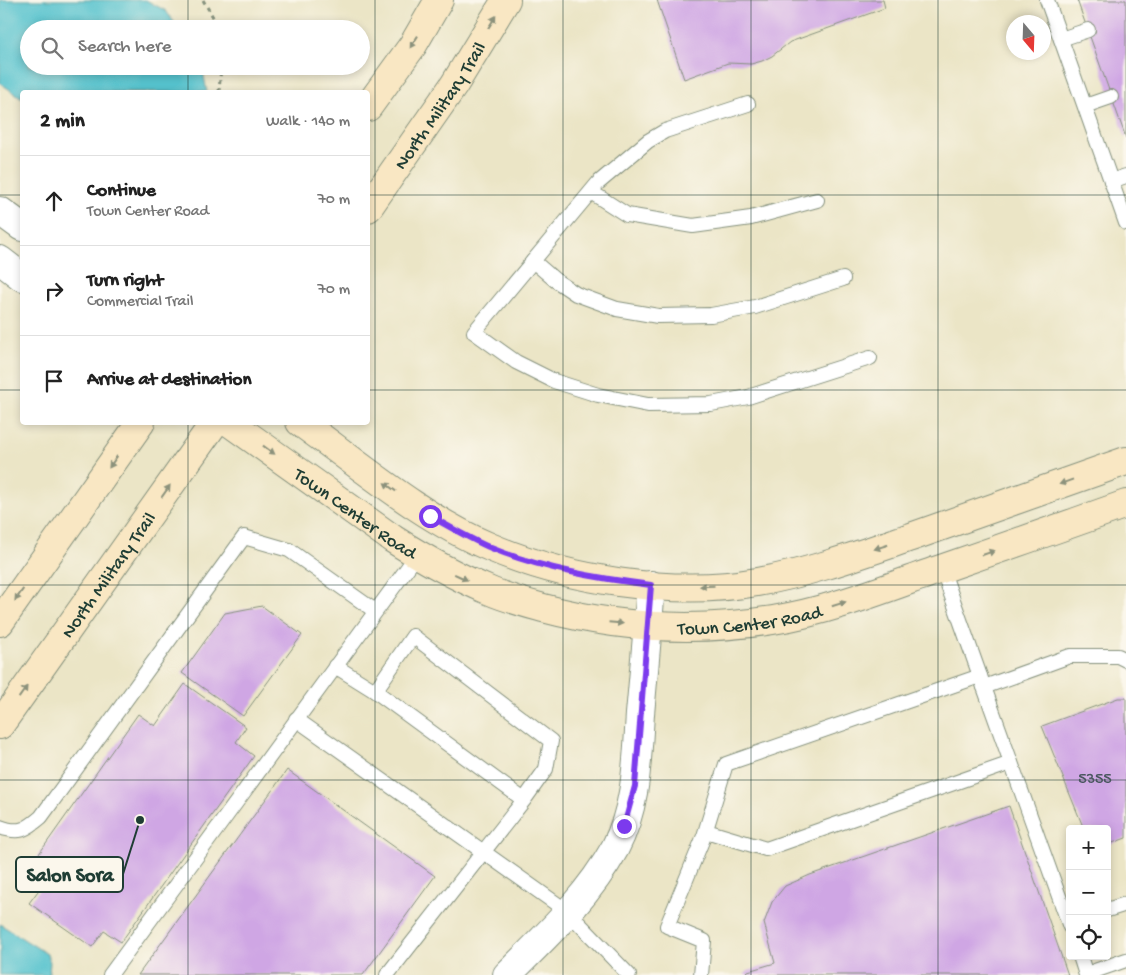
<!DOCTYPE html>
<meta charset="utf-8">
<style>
:root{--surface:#fff;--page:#f6f6f6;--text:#222;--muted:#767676;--line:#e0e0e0}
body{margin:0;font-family:"Gochi Hand",sans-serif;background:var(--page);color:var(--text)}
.controls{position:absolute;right:15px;bottom:15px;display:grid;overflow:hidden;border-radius:5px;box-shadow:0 2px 8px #0003}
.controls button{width:45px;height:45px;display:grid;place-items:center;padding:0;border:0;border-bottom:1px solid var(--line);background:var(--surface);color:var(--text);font:25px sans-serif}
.compass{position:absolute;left:1006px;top:15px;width:45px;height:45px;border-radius:50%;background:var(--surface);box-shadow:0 2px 8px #0003;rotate:161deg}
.stop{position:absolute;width:15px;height:15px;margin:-11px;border:4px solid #7c3aed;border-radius:50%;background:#fff}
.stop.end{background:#7c3aed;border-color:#fff;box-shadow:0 1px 5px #0008}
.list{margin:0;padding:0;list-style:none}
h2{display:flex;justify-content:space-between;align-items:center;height:65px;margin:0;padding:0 20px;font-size:21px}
h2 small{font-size:16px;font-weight:400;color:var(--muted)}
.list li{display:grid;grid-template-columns:32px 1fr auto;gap:15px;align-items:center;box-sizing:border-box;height:90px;padding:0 20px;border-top:1px solid var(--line)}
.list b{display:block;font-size:19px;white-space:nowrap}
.list p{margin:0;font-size:16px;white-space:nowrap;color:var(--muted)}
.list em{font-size:16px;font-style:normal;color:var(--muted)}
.icon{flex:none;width:28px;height:28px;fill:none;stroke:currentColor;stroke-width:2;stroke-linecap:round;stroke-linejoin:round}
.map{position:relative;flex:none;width:1126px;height:975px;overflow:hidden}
.search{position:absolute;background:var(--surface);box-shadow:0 2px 8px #0003;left:20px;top:20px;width:350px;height:55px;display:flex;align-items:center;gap:12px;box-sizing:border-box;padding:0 18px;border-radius:28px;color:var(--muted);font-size:19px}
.panel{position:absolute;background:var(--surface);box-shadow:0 2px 8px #0003;left:20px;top:90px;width:350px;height:335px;border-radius:5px}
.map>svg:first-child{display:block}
.water{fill:#56c3ce;stroke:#3a8081}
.building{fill:#cfa6e4}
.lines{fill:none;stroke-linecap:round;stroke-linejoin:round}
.service-casing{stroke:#85917d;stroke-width:16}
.minor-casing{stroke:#85917d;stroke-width:30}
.tertiary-casing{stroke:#85917d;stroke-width:30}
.secondary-casing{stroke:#85917d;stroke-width:30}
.path{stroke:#85917d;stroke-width:3;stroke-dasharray:4 4;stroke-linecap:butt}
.service{stroke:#fff;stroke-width:14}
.minor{stroke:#fff;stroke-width:28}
.tertiary{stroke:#fff;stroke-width:28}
.secondary{stroke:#f9e7c3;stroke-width:28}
.oneway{fill:#8c927c}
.route{stroke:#7c3aed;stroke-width:6}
.grid{fill:none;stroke:#1f3d34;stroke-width:1;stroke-opacity:0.55}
.labels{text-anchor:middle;stroke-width:4.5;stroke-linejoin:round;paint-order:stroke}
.number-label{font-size:16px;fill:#4b5760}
.street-label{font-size:19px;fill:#1f3d34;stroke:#fbf7ec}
.leader{fill:none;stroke:#1f3d34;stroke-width:2}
.callout-dot{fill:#1f3d34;stroke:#fbf7ec;stroke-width:2}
.callout{fill:#fbf7ec;stroke:#1f3d34;stroke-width:2}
.callout-label{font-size:20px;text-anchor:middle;font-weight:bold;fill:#1f3d34}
</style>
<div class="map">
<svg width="1126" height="975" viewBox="0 0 1126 975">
<rect width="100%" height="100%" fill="#fbf7ec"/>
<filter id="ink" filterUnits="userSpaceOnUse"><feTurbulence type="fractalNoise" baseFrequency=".02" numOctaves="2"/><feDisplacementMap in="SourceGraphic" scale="10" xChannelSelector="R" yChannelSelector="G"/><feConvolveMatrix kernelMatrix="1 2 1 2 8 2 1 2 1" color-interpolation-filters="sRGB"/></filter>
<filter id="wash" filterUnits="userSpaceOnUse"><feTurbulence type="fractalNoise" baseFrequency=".0096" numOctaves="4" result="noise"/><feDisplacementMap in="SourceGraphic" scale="20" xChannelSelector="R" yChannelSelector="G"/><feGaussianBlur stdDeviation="1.12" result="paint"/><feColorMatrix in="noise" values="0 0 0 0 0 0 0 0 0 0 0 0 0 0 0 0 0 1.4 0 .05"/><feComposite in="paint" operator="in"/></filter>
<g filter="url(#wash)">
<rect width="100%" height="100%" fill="#ebe5c6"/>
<g class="water">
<path d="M0 0H146L166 11 179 29H29V66H202L207 92H22V98L0 83Z"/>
<path d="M0 924 47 954 50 962 49 975H0Z"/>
</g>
<g id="blocks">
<g class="building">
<path d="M657 0H883L885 8 790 42 772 56 762 61 751 64 728 63 684 79Z"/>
<path d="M1077 0H1126V138Z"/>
<path d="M262 606 302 635 243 716 182 673 225 613Z"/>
<path d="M185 684 246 727 236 742 254 756 121 942 104 931 92 947 29 903 41 887 24 875 138 714 155 726Z"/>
<path d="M1118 698H1126V838L1107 845V829H1084L1042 726Z"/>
<path d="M287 770 435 876 363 975H138Z"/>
<path d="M1009 806 1068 975H744L748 971 775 963 764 923 772 902 785 886 810 875Z"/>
</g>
</g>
</g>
<g filter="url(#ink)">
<use href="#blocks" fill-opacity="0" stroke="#85917d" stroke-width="1"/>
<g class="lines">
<g class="service-casing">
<g id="service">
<path d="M1047 0 1126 223"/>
<path d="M1061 39 1088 30"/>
<path d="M748 104 665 131 648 141 598 183 474 332 516 362 554 381 598 395 648 405 711 404 748 397 870 358"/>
<path d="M1085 106 1111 97"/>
<path d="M1111 181 1126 176"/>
<path d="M591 192 627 215 693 226 751 218 817 200"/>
<path d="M533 261 555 280 576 294 617 309 658 316 711 315 755 307 843 279"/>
<path d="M335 666 375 691"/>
<path d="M980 676 1070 927"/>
<path d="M984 687 1070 656H1118L1126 660"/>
<path d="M296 719 568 912 629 975"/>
<path d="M0 827C19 834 26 830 41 817L244 537 289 550 375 611"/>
<path d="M706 831 766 849 1011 763"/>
<path d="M1107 910 1126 904"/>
<path d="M1080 956 1086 975"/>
<path d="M1086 974 1126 960"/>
<path d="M110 975 417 555"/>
<path d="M387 975 524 800 546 769 551 741 413 636 375 691 524 800"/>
<path d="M701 975 704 941 667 926 704 836 726 764 980 676 942 569"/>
</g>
</g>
<g class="minor-casing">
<g id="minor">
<path d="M0 211 22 227"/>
<path d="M0 260 22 277"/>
</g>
</g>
<g class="tertiary-casing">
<path id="tertiary" d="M507 975C546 936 588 897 615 848 637 806 637 760 640 714 644 671 648 628 651 585"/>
</g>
<g class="secondary-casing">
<g id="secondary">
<path d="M368 107 413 45 439 0"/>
<path id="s1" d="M368 208 454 85 506 0"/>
<path id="s2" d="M229 422 393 539C423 558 455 576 488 590 506 598 525 603 543 608 618 628 697 632 773 620 823 612 871 594 918 577 987 553 1057 529 1126 504"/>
<path d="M300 422C360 465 423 519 490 547 567 580 674 597 757 582 809 573 861 554 911 537 983 512 1054 486 1126 461"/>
<path d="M0 622 141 422"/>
<path id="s3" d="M0 725 215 422"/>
</g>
</g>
<g class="path">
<path d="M203 0 220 29"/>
<path d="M219 92 221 66"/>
</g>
<use href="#service" class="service"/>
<use href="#minor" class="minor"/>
<use href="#tertiary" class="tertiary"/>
<use href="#secondary" class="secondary"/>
</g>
<defs><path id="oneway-solid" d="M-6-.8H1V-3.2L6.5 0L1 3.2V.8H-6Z" transform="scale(1.25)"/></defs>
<g class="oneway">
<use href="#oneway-solid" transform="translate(492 22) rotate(-58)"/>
<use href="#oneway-solid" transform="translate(414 42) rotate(122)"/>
<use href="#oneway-solid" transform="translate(269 450) rotate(36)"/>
<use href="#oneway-solid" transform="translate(113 462) rotate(125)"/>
<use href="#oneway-solid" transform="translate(1066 482) rotate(160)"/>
<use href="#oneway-solid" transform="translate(390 487) rotate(-144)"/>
<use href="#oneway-solid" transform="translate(166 491) rotate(-55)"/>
<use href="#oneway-solid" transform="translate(881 547) rotate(162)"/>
<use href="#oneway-solid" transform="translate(988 553) rotate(-19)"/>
<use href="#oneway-solid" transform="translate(461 577) rotate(25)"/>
<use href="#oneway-solid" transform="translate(707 586) rotate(178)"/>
<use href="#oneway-solid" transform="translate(19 595) rotate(125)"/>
<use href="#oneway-solid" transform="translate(839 604) rotate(-17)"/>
<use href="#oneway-solid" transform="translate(616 623) rotate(5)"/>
<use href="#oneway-solid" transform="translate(23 692) rotate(-55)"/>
</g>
</g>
<g class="lines" filter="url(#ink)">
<path class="route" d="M430 516C450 527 470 539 491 548 543 569 596 578 651 585L635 786 624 826"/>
</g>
<path class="grid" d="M188 0V29M375 0V975M563 0V975M751 0V975M938 0V975M188 66V92M0 195H22M368 195H1126M0 390H22M368 390H1126M188 422V975M0 585H1126M0 780H1126"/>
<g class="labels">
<g class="number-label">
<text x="1095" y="783">5355</text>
</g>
<g class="street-label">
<text dy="7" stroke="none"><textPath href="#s1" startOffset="125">North Military Trail</textPath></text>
<text dy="7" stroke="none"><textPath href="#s2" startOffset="156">Town Center Road</textPath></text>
<text dy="7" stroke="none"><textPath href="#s3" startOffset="185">North Military Trail</textPath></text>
<text dy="7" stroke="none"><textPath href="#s2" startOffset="576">Town Center Road</textPath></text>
</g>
</g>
<path class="leader" d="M140 820L123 874"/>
<circle class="callout-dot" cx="140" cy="820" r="5"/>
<rect class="callout" x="16" y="857" width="107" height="35" rx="5"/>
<g class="callout-label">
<text x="70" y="881">Salon Sora</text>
</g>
</svg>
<div class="controls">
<button>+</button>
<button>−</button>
<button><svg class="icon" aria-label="locate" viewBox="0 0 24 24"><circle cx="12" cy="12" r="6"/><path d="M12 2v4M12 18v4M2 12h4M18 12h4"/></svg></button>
</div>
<svg class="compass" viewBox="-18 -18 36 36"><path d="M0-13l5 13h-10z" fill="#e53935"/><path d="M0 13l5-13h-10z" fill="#767676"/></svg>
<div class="stop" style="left:430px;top:516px"></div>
<div class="stop end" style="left:624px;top:826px"></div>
<div class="search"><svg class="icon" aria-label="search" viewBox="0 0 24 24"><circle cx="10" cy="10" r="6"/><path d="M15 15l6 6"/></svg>Search here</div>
<section class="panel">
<h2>2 min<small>Walk · 140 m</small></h2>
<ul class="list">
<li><svg class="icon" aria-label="ahead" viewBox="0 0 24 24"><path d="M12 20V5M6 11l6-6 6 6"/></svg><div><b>Continue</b><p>Town Center Road</p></div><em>70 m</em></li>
<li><svg class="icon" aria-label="right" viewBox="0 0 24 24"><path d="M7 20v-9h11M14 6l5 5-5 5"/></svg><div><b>Turn right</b><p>Commercial Trail</p></div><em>70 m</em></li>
<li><svg class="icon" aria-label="arrive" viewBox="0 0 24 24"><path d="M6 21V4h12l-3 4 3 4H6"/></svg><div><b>Arrive at destination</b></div></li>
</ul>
</section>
</div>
